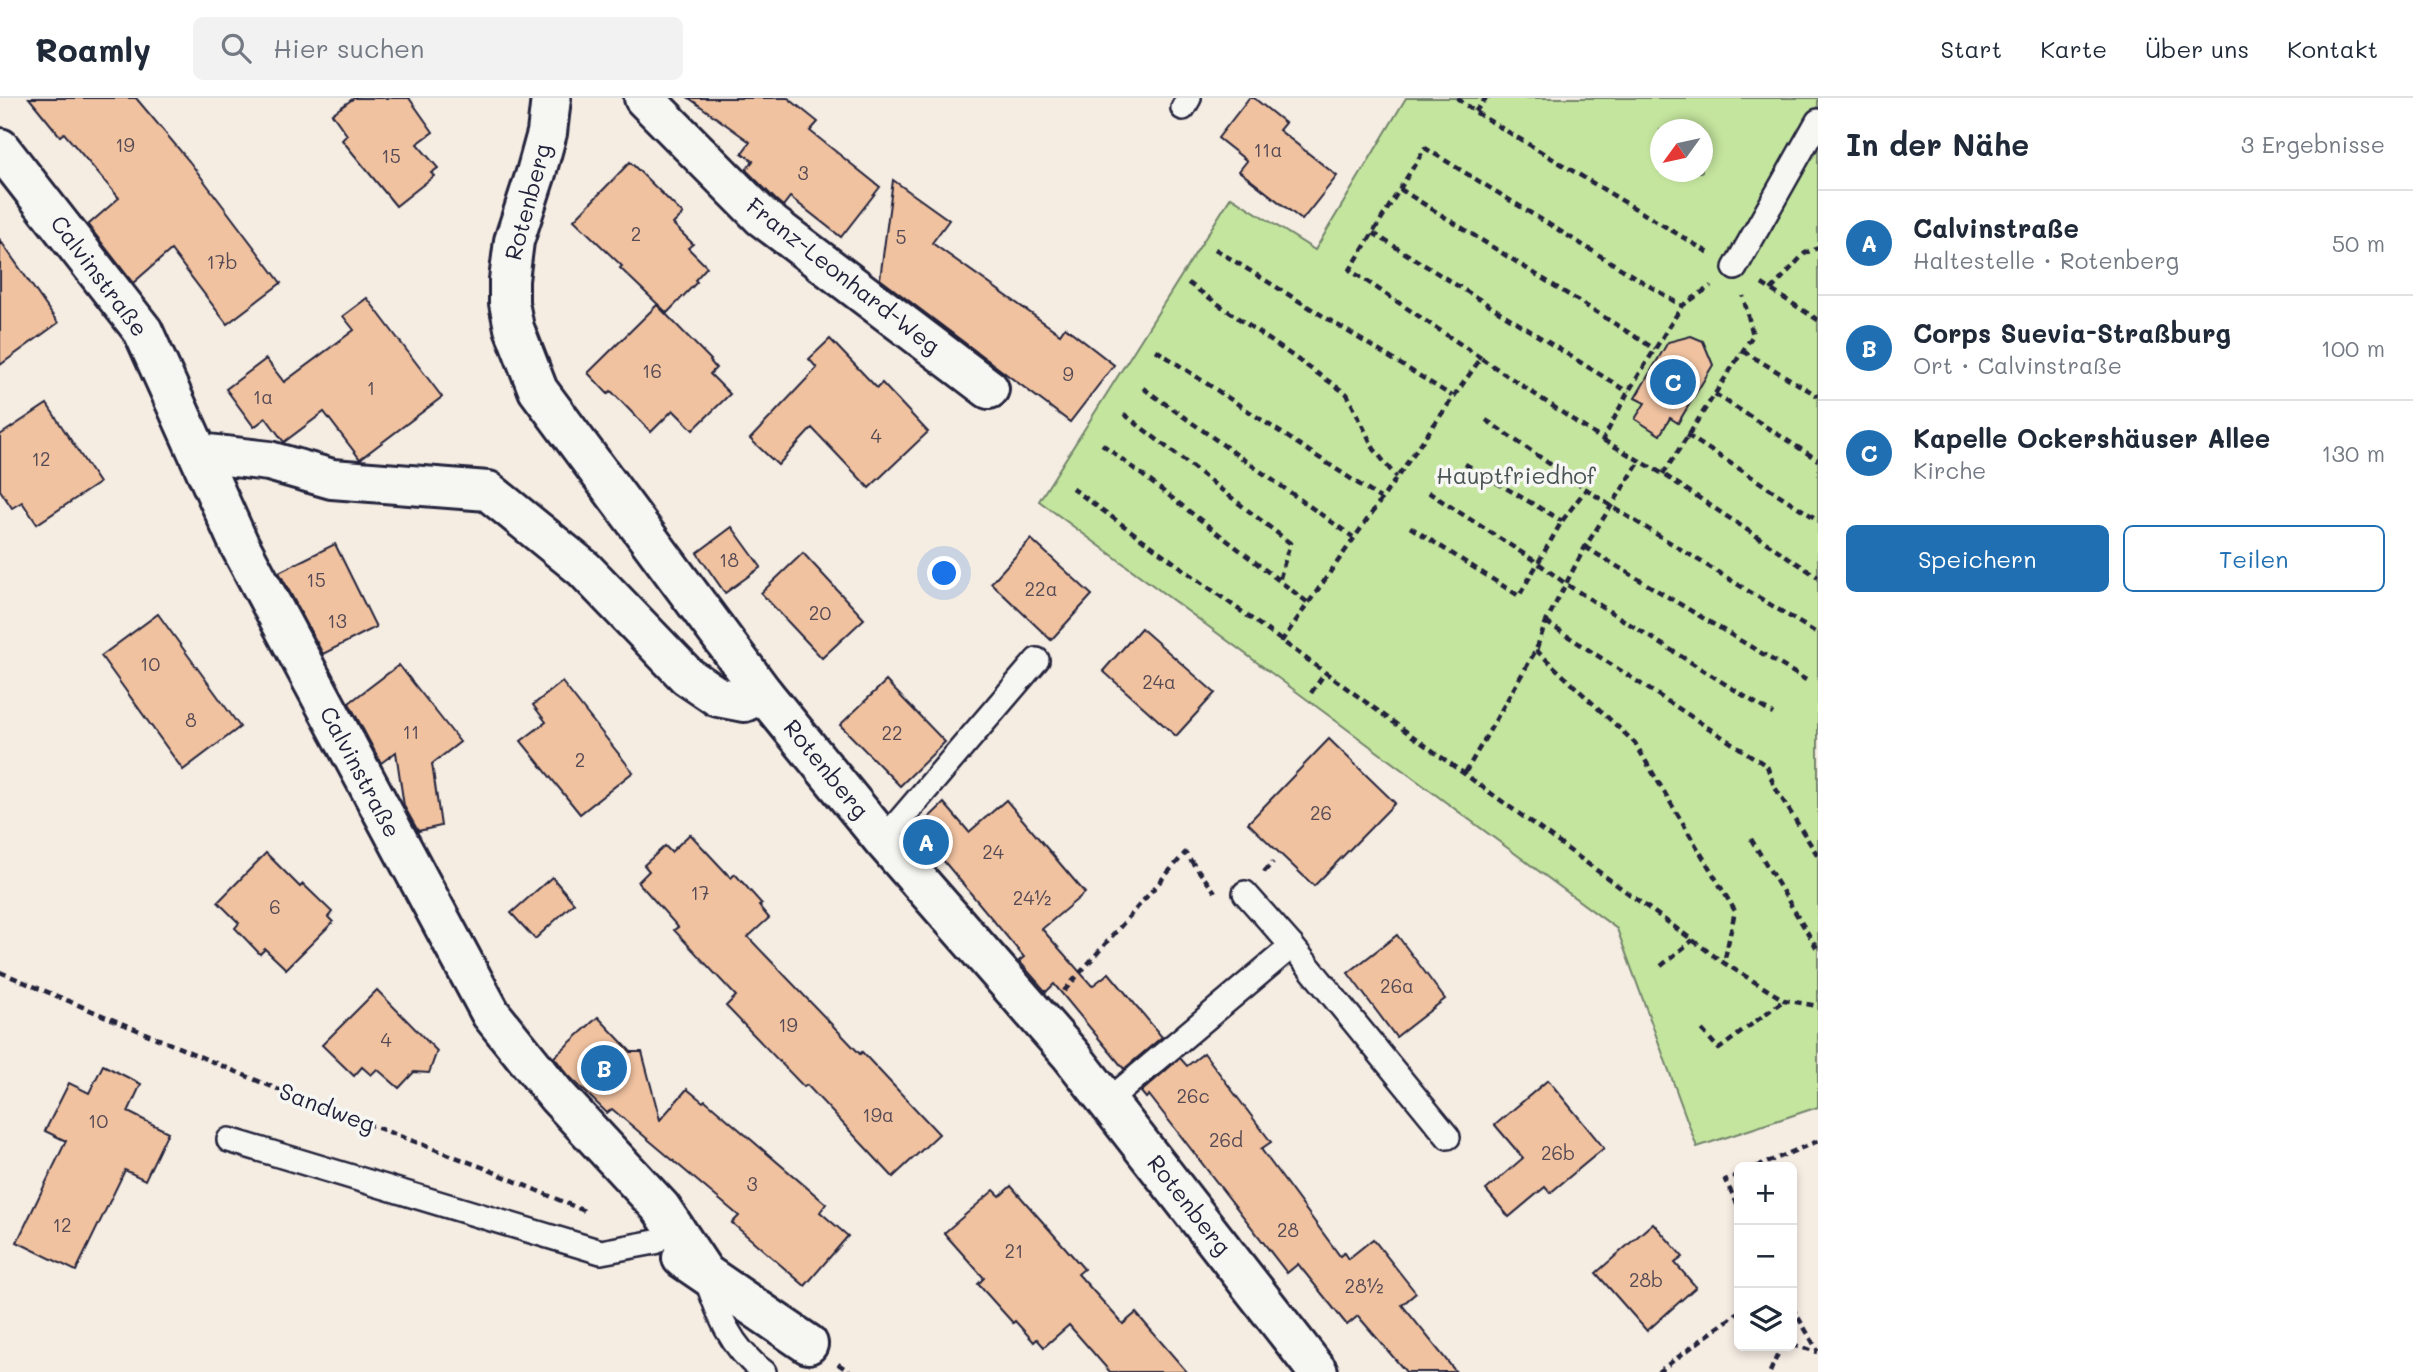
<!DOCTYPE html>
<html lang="de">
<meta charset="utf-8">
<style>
:root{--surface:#fff;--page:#f2f2f3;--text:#1f2937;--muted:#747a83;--line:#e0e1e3;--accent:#1f6fb2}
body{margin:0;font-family:Mali,sans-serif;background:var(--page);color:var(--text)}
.controls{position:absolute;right:21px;bottom:21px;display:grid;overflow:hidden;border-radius:10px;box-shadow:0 4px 10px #0003}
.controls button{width:63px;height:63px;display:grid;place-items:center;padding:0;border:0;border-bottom:2px solid var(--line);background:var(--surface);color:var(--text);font:35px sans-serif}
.compass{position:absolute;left:1650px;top:21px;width:63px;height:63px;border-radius:50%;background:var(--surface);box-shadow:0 4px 10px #0003;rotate:237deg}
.you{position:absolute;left:945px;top:476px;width:24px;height:24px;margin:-18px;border:5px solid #fff;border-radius:50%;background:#1a73e8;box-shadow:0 0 0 10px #1a73e833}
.badge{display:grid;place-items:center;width:46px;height:46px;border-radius:50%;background:var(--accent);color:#fff;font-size:23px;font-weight:700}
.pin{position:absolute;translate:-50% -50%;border:4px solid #fff;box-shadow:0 2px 7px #0006}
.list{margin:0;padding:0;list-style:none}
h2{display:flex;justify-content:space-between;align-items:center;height:91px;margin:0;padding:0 28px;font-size:30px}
h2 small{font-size:23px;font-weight:400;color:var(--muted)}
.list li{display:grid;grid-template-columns:46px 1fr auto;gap:21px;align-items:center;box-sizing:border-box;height:105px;padding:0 28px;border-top:2px solid var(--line)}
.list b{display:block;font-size:26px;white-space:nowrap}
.list p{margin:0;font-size:23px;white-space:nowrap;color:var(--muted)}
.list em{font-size:23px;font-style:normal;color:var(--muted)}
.actions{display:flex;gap:14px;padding:21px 28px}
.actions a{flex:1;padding:16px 0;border:2px solid var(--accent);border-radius:10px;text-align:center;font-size:24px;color:var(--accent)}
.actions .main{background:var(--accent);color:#fff}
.icon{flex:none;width:38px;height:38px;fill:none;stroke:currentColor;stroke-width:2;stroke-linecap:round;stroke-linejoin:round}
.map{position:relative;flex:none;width:1818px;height:1274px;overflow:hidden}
header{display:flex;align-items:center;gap:42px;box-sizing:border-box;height:98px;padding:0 35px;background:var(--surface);border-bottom:2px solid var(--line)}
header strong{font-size:33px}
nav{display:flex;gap:38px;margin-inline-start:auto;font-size:24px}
.search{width:490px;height:63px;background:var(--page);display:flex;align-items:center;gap:18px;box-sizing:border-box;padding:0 24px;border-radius:10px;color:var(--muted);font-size:26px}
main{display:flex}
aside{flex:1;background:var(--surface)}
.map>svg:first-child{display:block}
.green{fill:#c4e59e;stroke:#73846c;stroke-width:2;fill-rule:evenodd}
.building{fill:#f0c2a0;stroke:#22223b;stroke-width:2}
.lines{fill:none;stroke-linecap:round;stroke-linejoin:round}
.lane-casing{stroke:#22223b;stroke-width:28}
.street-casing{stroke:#22223b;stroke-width:44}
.secondary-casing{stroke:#22223b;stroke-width:44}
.path{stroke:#22223b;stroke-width:4.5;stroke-dasharray:7 5;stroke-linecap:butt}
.lane{stroke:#f6f6f2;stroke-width:23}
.street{stroke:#f6f6f2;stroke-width:38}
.secondary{stroke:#f6f6f2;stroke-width:38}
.labels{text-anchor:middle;stroke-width:7;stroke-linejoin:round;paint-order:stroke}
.number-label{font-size:19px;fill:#564a54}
.street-label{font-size:23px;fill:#22223b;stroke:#f6f6f2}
.park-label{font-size:23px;fill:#4a5354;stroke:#f6f6f2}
</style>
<header>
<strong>Roamly</strong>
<div class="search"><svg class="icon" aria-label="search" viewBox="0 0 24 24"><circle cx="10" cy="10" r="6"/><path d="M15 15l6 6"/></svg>Hier suchen</div>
<nav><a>Start</a><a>Karte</a><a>Über uns</a><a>Kontakt</a></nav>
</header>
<main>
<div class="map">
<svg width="1818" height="1274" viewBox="0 0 1818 1274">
<rect width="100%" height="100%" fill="#f5ece2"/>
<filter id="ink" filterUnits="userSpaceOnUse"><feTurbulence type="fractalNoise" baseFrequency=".0143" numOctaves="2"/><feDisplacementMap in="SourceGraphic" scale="14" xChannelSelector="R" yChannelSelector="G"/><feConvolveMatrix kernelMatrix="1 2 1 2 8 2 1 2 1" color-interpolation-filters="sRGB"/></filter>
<g filter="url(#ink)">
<path class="green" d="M1406 0H1818V1009L1697 1049 1617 831 1039 403 1231 99 1315 152ZM1660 32H1702V74H1660Z"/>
<g class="building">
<path d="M29 0H136L189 63 281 185 227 226 171 152 133 185 88 127 119 100 64 35 60 38Z"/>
<path d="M354 0H409L433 34 417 46 438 70 431 75 434 78 396 108 342 42 347 37 332 16Z"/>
<path d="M689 0H788L818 24 810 33 880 89 841 139 790 99 783 108 776 102 746 72 753 63 742 55 750 44Z"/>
<path d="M1249 0H1254L1285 25 1279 32 1337 78 1302 122 1239 73 1247 63 1218 40Z"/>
<path d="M630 64 683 116 673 126 693 146 688 150 707 169 695 182 697 184 667 215 620 170 622 168 574 122Z"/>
<path d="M893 82 949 122 932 145 1060 236 1065 229 1114 267 1070 324 880 181Z"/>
<path d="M0 142 58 225 0 267Z"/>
<path d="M367 200 442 299 360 361 324 314 284 344 266 320 254 329 226 291 266 261 284 284 354 232 343 218Z"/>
<path d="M657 207 711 262 710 263 716 270 710 276 730 296 693 332 673 312 651 334 611 293 608 296 588 275Z"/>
<path d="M1691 238 1703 243 1713 267 1678 325 1670 320 1660 337 1635 321 1645 305 1635 300 1668 244Z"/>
<path d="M830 241 877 290 882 285 928 334 869 390 812 330 778 367 750 341 817 270 809 261Z"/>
<path d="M47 306 99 385 37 426 22 404 12 410 0 392V337Z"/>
<path d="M732 429 761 469 725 495 697 455Z"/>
<path d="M1031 441 1092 497 1051 542 991 485Z"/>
<path d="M335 446 376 529 323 556 279 474Z"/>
<path d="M803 455 864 521 822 560 761 495Z"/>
<path d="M158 516 240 629 183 672 101 558Z"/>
<path d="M1141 530 1215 595 1176 638 1103 573Z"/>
<path d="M399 567 460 644 432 666 441 728 418 733 404 708 396 654 381 665 349 605Z"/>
<path d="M886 583 945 644 900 688 840 627Z"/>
<path d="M562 584 633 674 580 716 521 643 546 624 533 607Z"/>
<path d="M1329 641 1395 705 1314 788 1248 725Z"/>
<path d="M1006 702 1085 795 1042 831 1092 888 1109 875 1162 939 1124 971 1054 886 1046 894 1019 863 1024 859 917 731 944 705 969 734Z"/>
<path d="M690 736 731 780 735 776 762 806 759 808 769 820 748 839 860 956 862 954 939 1036 893 1079 807 987 804 989 726 908 736 898 674 832 678 829 638 784 649 773 644 767 665 748 671 754Z"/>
<path d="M266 755 300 789 303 786 332 814 328 819 333 824 286 871 265 851 260 856 235 830 239 825 218 804Z"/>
<path d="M552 779 574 805 535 841 511 815Z"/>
<path d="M1397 837 1445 901 1396 939 1348 875Z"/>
<path d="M377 892 437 953 429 975 414 974 399 990 377 971 371 977 362 969 354 978 322 947Z"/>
<path d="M598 919 631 954H642L660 1022 687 991 703 1004 705 1002 826 1106 820 1114 848 1138 805 1188 732 1125 739 1118 612 1011 607 1015 569 978 554 959Z"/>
<path d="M1204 955 1271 1044 1261 1051 1340 1158 1344 1155 1348 1161 1373 1141 1416 1195 1402 1207 1456 1274H1406L1358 1218 1347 1227 1298 1166 1287 1175 1149 997 1146 1000 1141 994 1180 960 1187 968Z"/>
<path d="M103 967 141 986 128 1014 168 1034 145 1082 125 1072 76 1173 17 1144 66 1043 45 1033 69 985 89 995Z"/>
<path d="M1548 982 1604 1050 1550 1095 1545 1089 1509 1119 1486 1092 1523 1060 1495 1027Z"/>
<path d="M1011 1088 1084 1171 1078 1176 1123 1226 1136 1215 1187 1274H1110L1069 1227 1044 1249 1037 1241 1034 1244 1015 1223 1013 1225 978 1186 984 1180 944 1135 994 1092 1000 1098Z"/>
<path d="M1653 1125 1683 1159 1675 1165 1696 1189 1647 1233 1596 1175Z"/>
</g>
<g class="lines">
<g class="lane-casing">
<g id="lane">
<path d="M1183 10 1189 0"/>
<path d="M1735 170 1818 23"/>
<path d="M883 742 1037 562"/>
<path d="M1245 795 1292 848"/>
<path d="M1108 1003 1292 848 1448 1039"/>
<path d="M229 1042 601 1154 655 1144"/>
<path d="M705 1177C718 1215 730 1250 764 1274"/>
</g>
</g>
<g class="street-casing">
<g id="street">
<path d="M644 0 762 119 989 291"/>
<path d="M0 50 143 233 239 446 491 916 557 998 661 1110 703 1173"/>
<path d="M199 355 269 363 332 381 488 393 584 471 687 578 718 599 744 604 763 595"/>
<path d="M682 1160 808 1246"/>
</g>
</g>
<g class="secondary-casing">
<path id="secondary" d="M551 0 547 35 536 75 514 143 509 182V205L514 230 538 292 763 595 883 742 1071 957 1318 1274"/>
</g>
<g class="path">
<path d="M1457 0 1475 14 1709 155"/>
<path d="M1475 14 1486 0"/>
<path d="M1400 91 1655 251"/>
<path d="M1373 135 1628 294"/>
<path d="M1215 151 1452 298"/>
<path d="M1188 185 1347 296 1374 351 1396 379"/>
<path d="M1762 186 1818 222"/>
<path d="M1771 192 1805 155 1818 150"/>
<path d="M1156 252 1380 400"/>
<path d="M1743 253 1818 298"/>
<path d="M1481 260 1350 172 1425 50 1682 208"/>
<path d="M1143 290 1353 439"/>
<path d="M1715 296 1818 362"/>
<path d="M1124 316 1290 445 1279 483"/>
<path d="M1486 322 1611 408 1818 536"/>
<path d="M1687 337 1818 422"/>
<path d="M1603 342 1663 376 1818 479"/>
<path d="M1102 346 1307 504"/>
<path d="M1465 366 1562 423"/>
<path d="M1663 376 1753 237 1743 198"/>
<path d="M1072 390 1724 865 1784 902 1818 908"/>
<path d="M1428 394 1538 465 1566 486 1773 616"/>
<path d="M1410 429 1519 498 1562 423 1587 390"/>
<path d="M1585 449 1806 582"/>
<path d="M1546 524 1767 668 1774 688 1818 758"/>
<path d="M1281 544 1481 260 1603 342 1628 294 1682 208 1711 188"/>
<path d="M1536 552 1635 645 1735 813 1724 865"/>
<path d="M1311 595 1325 575"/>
<path d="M1465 675 1536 552 1546 524 1585 449 1640 363"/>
<path d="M1751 741 1818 852"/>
<path d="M1264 774 1273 764"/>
<path d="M1661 868 1693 842"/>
<path d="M0 874 296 999 482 1069 587 1114"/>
<path d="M1064 893 1185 755 1215 794"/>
<path d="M1702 932 1719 951 1784 902"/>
<path d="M1756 1069 1818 1043"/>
<path d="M1739 1076 1725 1082 1739 1109"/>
<path d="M1792 1209 1818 1253"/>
<path d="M1792 1247 1818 1254"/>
<path d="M838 1266 850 1274"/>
<path d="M1658 1274 1739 1214"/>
<path d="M1770 1274 1780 1251 1788 1248"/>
</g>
<use href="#lane" class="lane"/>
<use href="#street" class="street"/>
<use href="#secondary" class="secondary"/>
</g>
</g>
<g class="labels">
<g class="number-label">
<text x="125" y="54">19</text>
<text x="1268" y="59">11a</text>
<text x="391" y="65">15</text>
<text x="803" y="82">3</text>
<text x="636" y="143">2</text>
<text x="901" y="146">5</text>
<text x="222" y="171">17b</text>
<text x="652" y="280">16</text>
<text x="1068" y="283">9</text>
<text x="371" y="297">1</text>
<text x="263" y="306">1a</text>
<text x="876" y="345">4</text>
<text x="41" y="368">12</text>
<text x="729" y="469">18</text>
<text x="316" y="489">15</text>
<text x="1041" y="498">22a</text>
<text x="820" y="522">20</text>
<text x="337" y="530">13</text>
<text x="150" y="573">10</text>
<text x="1159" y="591">24a</text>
<text x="191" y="629">8</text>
<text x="411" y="641">11</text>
<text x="892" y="642">22</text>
<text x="580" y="669">2</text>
<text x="1321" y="722">26</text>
<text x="993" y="761">24</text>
<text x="700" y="802">17</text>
<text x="1032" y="807">24½</text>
<text x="275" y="816">6</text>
<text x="1397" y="895">26a</text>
<text x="788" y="934">19</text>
<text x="386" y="949">4</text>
<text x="1193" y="1005">26c</text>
<text x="878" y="1024">19a</text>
<text x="98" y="1030">10</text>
<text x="1226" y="1049">26d</text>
<text x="1558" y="1062">26b</text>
<text x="752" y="1093">3</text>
<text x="62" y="1134">12</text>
<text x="1288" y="1139">28</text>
<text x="1014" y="1160">21</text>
<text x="1646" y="1189">28b</text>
<text x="1364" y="1195">28½</text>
</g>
<g class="street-label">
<text transform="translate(528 104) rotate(-75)" y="8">Rotenberg</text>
<text transform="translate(99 178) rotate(53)" y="8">Calvinstraße</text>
<text transform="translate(843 178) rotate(38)" y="8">Franz-Leonhard-Weg</text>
<text transform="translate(826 671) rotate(51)" y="8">Rotenberg</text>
<text transform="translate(360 674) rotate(62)" y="8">Calvinstraße</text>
<text transform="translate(327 1010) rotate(21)" y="8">Sandweg</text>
<text transform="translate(1189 1107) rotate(52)" y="8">Rotenberg</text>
</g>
<g class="park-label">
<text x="1516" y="386">Hauptfriedhof</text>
</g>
</g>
</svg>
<div class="controls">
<button>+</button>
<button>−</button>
<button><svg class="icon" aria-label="layers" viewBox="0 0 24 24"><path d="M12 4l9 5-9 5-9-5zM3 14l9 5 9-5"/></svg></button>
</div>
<svg class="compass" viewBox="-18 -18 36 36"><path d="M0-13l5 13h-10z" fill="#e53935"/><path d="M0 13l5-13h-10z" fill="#747a83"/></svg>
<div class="you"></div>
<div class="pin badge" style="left:926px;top:744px">A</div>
<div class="pin badge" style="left:604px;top:970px">B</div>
<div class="pin badge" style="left:1673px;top:284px">C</div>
</div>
<aside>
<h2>In der Nähe<small>3 Ergebnisse</small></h2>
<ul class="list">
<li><span class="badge">A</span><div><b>Calvinstraße</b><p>Haltestelle · Rotenberg</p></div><em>50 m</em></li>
<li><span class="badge">B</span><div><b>Corps Suevia-Straßburg</b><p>Ort · Calvinstraße</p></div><em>100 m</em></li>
<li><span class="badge">C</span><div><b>Kapelle Ockershäuser Allee</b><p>Kirche</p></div><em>130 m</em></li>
</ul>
<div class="actions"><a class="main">Speichern</a><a>Teilen</a></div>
</aside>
</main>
